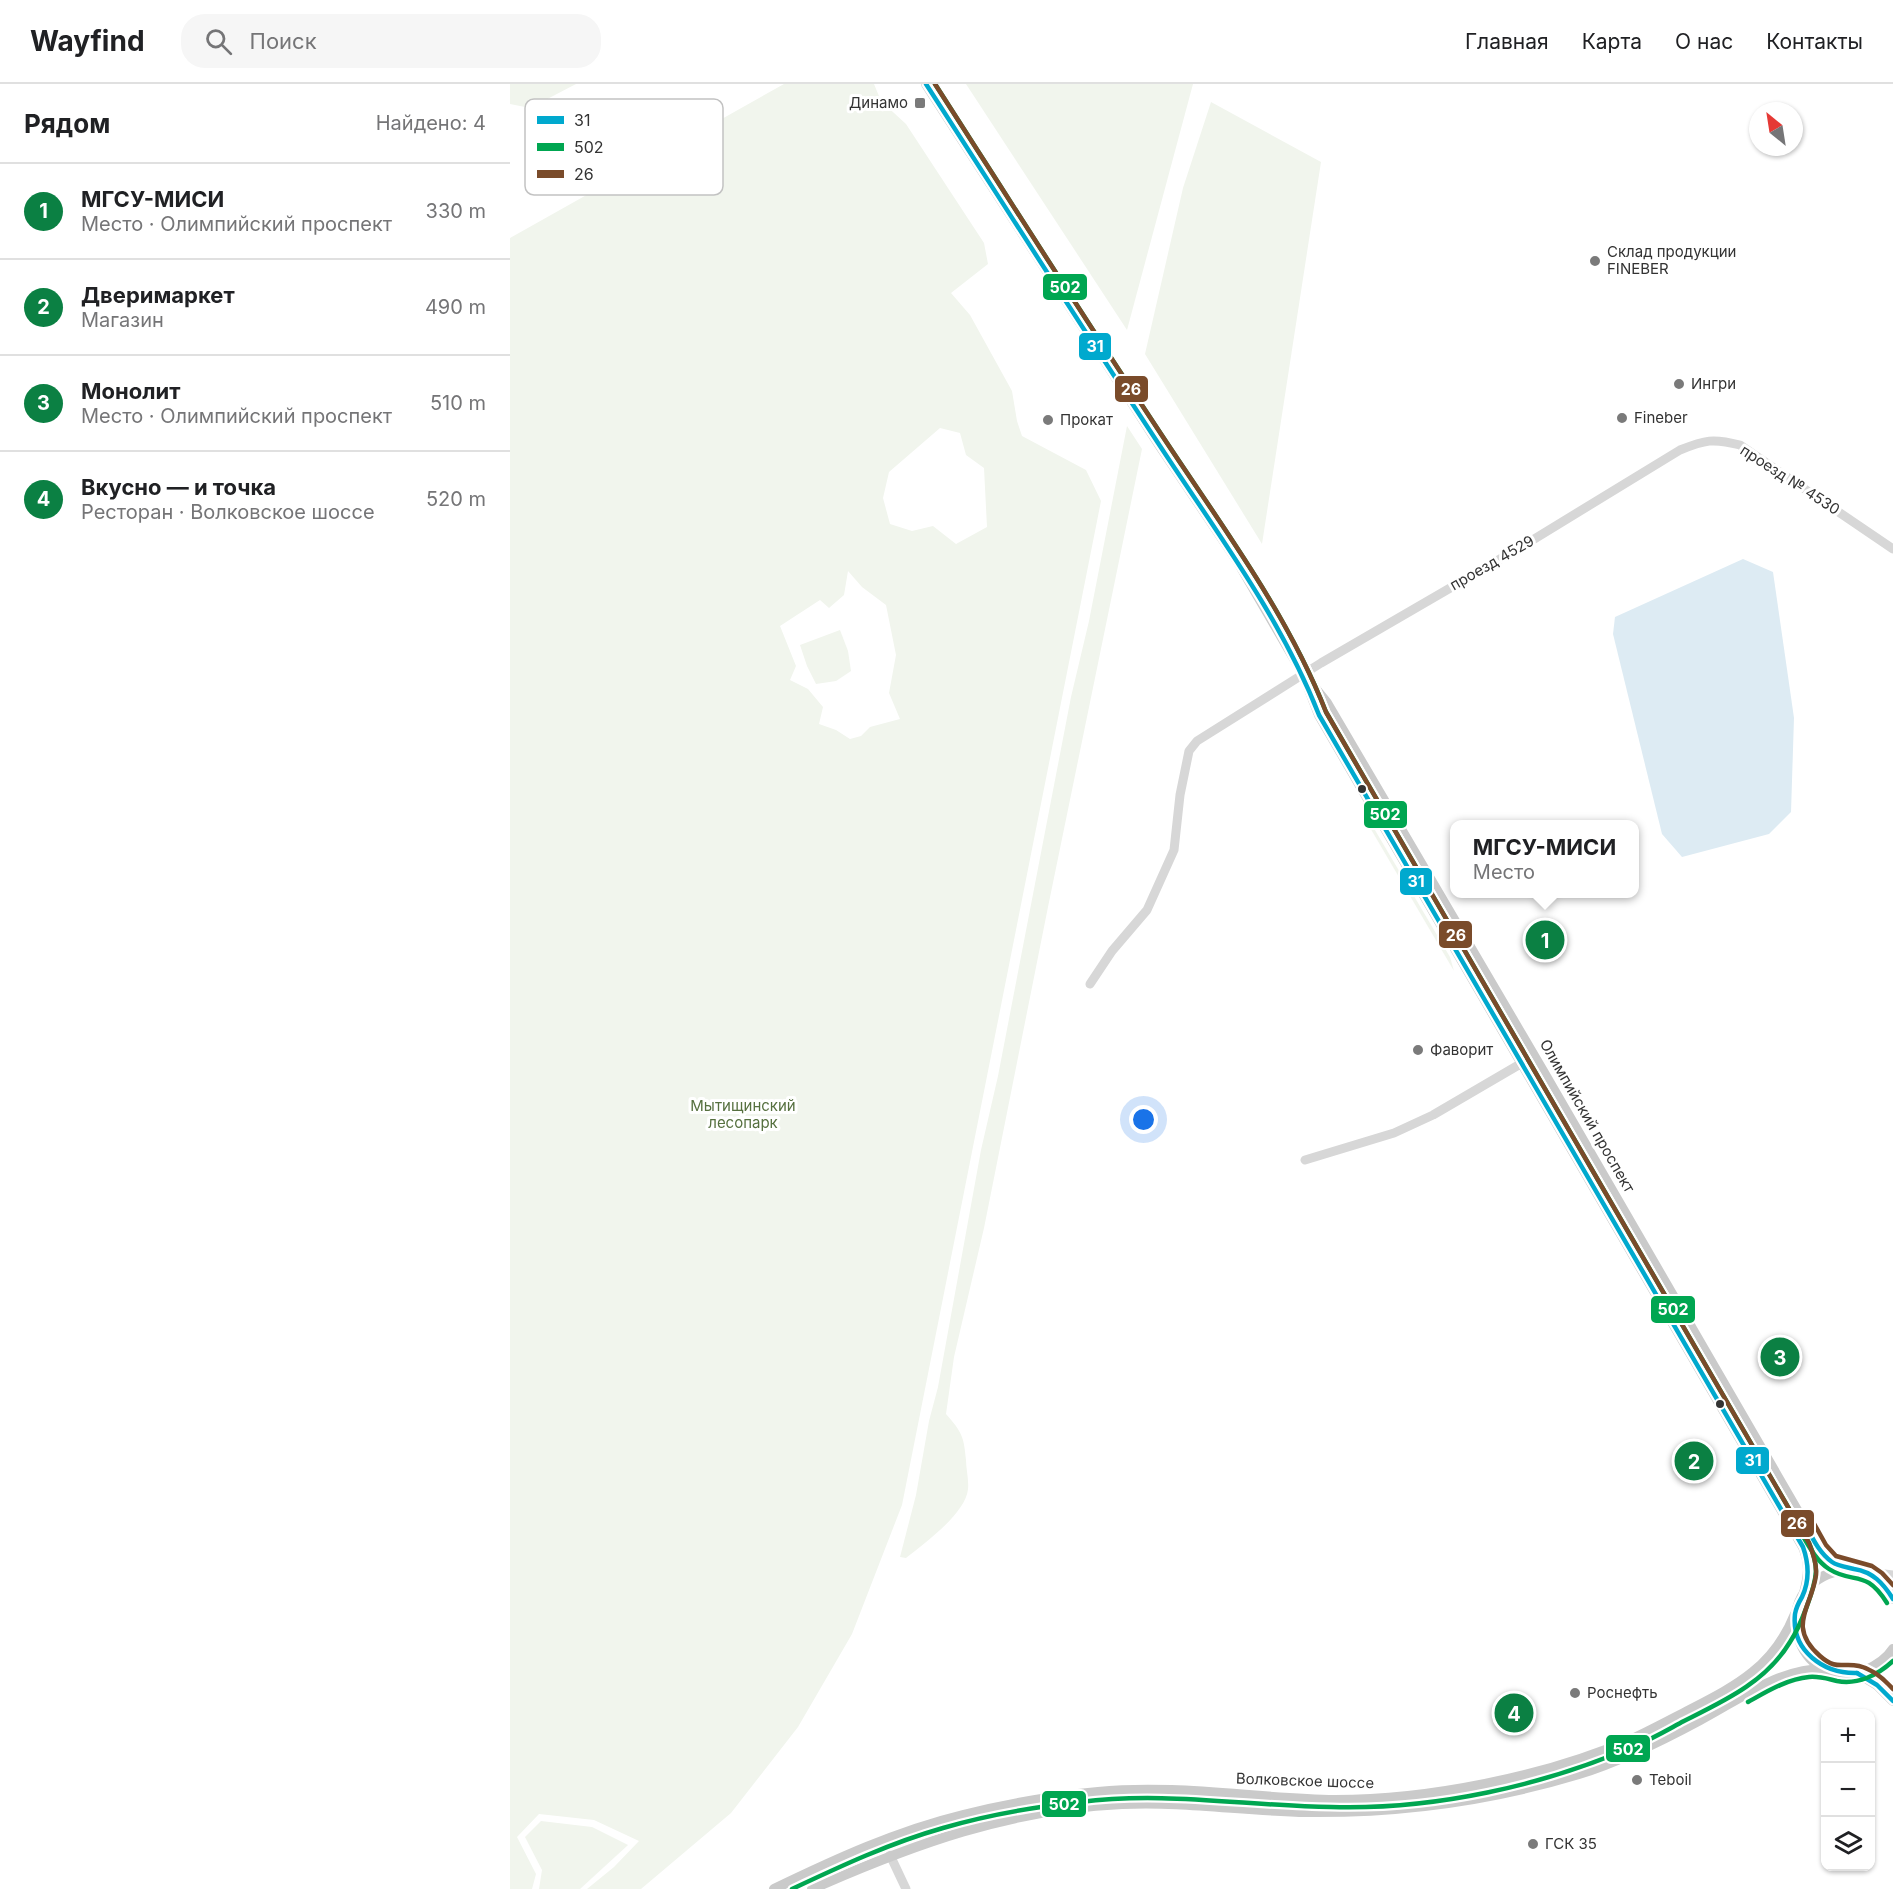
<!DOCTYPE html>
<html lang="ru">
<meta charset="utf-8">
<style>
:root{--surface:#fff;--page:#f6f6f6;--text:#202124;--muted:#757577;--line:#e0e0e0;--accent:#0b8043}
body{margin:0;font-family:Inter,sans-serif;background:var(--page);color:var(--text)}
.controls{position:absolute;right:18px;bottom:18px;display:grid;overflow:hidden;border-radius:12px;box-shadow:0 2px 4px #0004}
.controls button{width:54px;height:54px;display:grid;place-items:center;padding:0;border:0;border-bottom:2px solid var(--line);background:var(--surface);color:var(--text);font:30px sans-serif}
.compass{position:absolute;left:1239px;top:18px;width:54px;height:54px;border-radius:50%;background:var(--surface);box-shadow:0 2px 4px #0004;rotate:330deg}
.you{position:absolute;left:634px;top:1036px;width:21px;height:21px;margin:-15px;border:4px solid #fff;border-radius:50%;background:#1a73e8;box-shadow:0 0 0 9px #1a73e833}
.badge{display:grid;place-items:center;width:39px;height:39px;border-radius:50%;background:var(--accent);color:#fff;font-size:20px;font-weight:700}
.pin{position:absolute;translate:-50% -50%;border:3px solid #fff;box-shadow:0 2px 6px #0006}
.popup{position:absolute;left:940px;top:736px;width:189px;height:78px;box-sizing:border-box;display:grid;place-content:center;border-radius:12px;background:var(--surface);filter:drop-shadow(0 2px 4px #0005);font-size:20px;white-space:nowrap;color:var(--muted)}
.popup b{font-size:22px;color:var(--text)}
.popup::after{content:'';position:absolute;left:50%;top:100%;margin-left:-12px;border:12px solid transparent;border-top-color:var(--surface)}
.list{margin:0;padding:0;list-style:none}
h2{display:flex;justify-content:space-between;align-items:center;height:78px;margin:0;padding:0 24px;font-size:26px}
h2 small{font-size:20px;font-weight:400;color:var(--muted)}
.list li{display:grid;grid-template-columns:39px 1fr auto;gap:18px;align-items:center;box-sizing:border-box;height:96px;padding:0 24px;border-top:2px solid var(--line)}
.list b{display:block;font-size:22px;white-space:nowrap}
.list p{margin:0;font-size:20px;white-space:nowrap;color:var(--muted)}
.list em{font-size:20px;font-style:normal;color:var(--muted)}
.icon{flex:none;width:33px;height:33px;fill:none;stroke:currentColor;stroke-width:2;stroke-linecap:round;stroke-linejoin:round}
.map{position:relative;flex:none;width:1383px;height:1805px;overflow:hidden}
header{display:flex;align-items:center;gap:36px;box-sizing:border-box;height:84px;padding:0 30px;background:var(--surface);border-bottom:2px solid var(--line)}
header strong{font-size:28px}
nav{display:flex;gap:33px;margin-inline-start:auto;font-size:21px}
.search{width:420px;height:54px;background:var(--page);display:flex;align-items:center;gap:15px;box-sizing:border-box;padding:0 21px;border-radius:24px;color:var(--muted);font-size:22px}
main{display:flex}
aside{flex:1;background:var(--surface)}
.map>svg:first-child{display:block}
.green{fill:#f1f5ed;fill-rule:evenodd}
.water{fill:#ddebf3}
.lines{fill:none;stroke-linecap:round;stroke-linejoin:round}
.minor{stroke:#d7d7d7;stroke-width:9}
.major{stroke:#cacaca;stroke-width:10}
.bus-1-casing{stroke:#fff;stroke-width:9}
.bus-2-casing{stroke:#fff;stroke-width:9}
.bus-3-casing{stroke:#fff;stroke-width:9}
.bus-1{stroke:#00a9ce;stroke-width:4.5}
.bus-2{stroke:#00a651;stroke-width:4.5}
.bus-3{stroke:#7a4b2a;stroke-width:4.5}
.poi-dot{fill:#7a7a7a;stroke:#fff;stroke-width:2}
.bus-dot{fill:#333;stroke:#fff;stroke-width:2}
.labels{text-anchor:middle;stroke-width:6;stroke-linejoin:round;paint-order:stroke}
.poi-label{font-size:15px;fill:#333;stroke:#fff;text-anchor:start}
.street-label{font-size:15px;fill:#333;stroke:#fff}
.park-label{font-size:15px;fill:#56703f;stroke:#fff}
.key{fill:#fff;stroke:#c2c2c2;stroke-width:1.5}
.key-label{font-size:16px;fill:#333}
.line-badge{stroke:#fff;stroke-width:2}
.badge-label{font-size:16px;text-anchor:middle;font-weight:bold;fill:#fff}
</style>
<header>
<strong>Wayfind</strong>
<div class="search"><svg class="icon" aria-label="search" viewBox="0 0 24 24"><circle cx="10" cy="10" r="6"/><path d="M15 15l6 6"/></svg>Поиск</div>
<nav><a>Главная</a><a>Карта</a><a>О нас</a><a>Контакты</a></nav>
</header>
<main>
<aside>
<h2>Рядом<small>Найдено: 4</small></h2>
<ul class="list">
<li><span class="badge">1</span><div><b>МГСУ-МИСИ</b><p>Место · Олимпийский проспект</p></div><em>330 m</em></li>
<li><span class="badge">2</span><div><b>Дверимаркет</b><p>Магазин</p></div><em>490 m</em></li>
<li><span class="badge">3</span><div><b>Монолит</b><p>Место · Олимпийский проспект</p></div><em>510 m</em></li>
<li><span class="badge">4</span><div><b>Вкусно — и точка</b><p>Ресторан · Волковское шоссе</p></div><em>520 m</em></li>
</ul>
</aside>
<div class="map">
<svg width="1383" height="1805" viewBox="0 0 1383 1805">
<rect width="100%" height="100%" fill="#fff"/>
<g class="green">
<path d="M0 0H66L20 24 0 20Z"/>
<path d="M274 0H364L371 17 396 40 474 159 478 180 441 209 460 231 502 307 507 337 512 352 576 386 591 417 392 1421 342 1550 288 1643 221 1729 131 1805H77L104 1783 129 1757 84 1736 29 1730 7 1753 26 1790 22 1805H0V154ZM430 344 450 349 456 371 474 384 477 443 446 460 423 442 402 447 380 440 373 414 379 388ZM338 487 352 503 376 521 386 571 379 609 390 635 360 643 351 652 340 655 326 646 309 640 313 623 298 605 280 596 286 582 270 542 310 516 319 524 334 511Z"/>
<path d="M456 0H683L617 246Z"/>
<path d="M701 18 811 78 752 460 635 270 673 104Z"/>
<path d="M617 342 632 365 538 823 474 1144 444 1273 436 1330C452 1348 454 1353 456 1376 456 1385 459 1396 458 1405 456 1429 415 1459 396 1474L390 1473 406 1411 419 1337 428 1303 471 1066 488 992 561 613 579 537Z"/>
<path d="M330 546 338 567 341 587 326 597 306 600 297 582 290 561Z"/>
<path d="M852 730 859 736 940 873 944 887Z"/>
<path d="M31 1737 82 1743 118 1761 70 1805H29L32 1786 15 1753Z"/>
</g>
<path class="water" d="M1233 475 1263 488 1284 634 1281 728 1259 750 1172 773 1152 750 1103 550 1105 533Z"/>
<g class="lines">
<g class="minor">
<path d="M580 900 602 867 637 826 664 766 670 711 679 667 687 657 811 579 1016 460 1170 366C1195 356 1203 354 1230 361L1383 465"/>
<path d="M795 1076 884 1049 923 1031 1012 979"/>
<path d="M1359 1488 1383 1491"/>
<path d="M380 1771 396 1805"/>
</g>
<g class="major">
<path d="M416 0 650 362 728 478 793 590 809 631 1293 1463C1300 1479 1299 1491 1294 1509"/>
<path d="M800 598 817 619 1033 987 1309 1464 1320 1476 1336 1485"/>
<path d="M1383 1515C1371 1496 1355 1481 1331 1486 1251 1504 1289 1611 1354 1587 1366 1582 1376 1576 1383 1565"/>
<path d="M1347 1589 1367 1601 1383 1617"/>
<path d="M264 1805C324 1776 387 1747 453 1731 497 1720 543 1712 588 1708 667 1700 746 1715 825 1716 918 1716 1034 1693 1120 1656 1138 1648 1156 1638 1174 1629 1224 1603 1263 1585 1285 1530"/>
<path d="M302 1805C404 1760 500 1725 612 1720 674 1717 735 1727 797 1728 890 1729 980 1717 1069 1690 1111 1677 1151 1657 1190 1636 1230 1615 1268 1585 1315 1585"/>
</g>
<g class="bus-1-casing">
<g id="bus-1">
<path d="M416 0C494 121 571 242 650 362 707 449 771 534 809 631L1293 1463C1299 1480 1300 1496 1292 1513 1289 1518 1286 1524 1285 1530 1281 1567 1314 1590 1347 1589"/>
<path d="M1295 1440C1302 1453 1309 1469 1322 1478 1328 1482 1336 1483 1344 1485 1363 1488 1373 1499 1383 1515"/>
<path d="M1347 1589 1367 1601 1383 1617"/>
</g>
</g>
<g class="bus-2-casing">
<g id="bus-2">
<path d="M1288 1444C1297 1458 1304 1475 1319 1485 1344 1501 1355 1484 1377 1519"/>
<path d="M1238 1618C1256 1608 1277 1595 1299 1593 1309 1592 1318 1595 1327 1597 1348 1601 1368 1591 1383 1577"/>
<path d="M282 1805C331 1782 380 1759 433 1744 477 1731 524 1723 570 1718 654 1707 737 1722 821 1723 924 1726 1033 1702 1127 1661 1144 1654 1159 1645 1174 1637 1214 1617 1256 1598 1280 1558 1290 1543 1305 1505 1306 1487 1306 1477 1303 1468 1299 1459L816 628C778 531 714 445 657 359 578 240 502 120 425 0"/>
</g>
</g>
<g class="bus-3-casing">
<g id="bus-3">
<path d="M425 0C502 120 578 240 657 359 714 445 778 531 816 628L1299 1459C1303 1469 1307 1480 1306 1491 1302 1523 1276 1542 1310 1572 1327 1587 1332 1578 1349 1582 1363 1585 1374 1595 1383 1605"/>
<path d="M1302 1436 1316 1461 1326 1472 1362 1482 1372 1489 1383 1501"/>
</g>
</g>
<use href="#bus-1" class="bus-1"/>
<use href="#bus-2" class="bus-2"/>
<use href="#bus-3" class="bus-3"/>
</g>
<g class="poi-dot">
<rect x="404" y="13" width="12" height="12" rx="3"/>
<circle cx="1085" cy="177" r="6"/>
<circle cx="1169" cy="300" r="6"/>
<circle cx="1112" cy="334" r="6"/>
<circle cx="538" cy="336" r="6"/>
<circle cx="908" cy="966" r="6"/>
<circle cx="1065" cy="1609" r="6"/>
<circle cx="1127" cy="1696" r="6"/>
<circle cx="1023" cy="1760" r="6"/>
</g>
<g class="bus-dot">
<circle cx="852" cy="705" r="5"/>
<circle cx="1210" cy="1320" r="5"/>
</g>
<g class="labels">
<g class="poi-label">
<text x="398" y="24" text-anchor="end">Динамо</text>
<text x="1097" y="173">Склад продукции<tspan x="1097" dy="17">FINEBER</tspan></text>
<text x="1181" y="305">Ингри</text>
<text x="1124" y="339">Fineber</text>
<text x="550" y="341">Прокат</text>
<text x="920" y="971">Фаворит</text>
<text x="1077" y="1614">Роснефть</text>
<text x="1139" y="1701">Teboil</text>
<text x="1035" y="1765">ГСК 35</text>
</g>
<g class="street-label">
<text transform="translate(1280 396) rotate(33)" y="5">проезд № 4530</text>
<text transform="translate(982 479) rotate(-30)" y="5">проезд 4529</text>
<text transform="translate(1077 1032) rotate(60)" y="5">Олимпийский проспект</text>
<text transform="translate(795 1697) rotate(2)" y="5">Волковское шоссе</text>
</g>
<g class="park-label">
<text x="233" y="1027">Мытищинский<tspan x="233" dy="17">лесопарк</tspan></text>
</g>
</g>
<rect x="15" y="15" width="198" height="96" rx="9" class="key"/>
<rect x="27" y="32" width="27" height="8" fill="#00a9ce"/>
<rect x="27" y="59" width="27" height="8" fill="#00a651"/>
<rect x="27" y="86" width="27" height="8" fill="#7a4b2a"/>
<g class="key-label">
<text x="64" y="42">31</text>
<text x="64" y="69">502</text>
<text x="64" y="96">26</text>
</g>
<g class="line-badge">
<rect x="532" y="189" width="46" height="28" rx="6" fill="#00a651"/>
<rect x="568" y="248" width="34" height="29" rx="6" fill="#00a9ce"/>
<rect x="604" y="291" width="35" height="28" rx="6" fill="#7a4b2a"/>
<rect x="853" y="716" width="45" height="29" rx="6" fill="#00a651"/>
<rect x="889" y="783" width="34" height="29" rx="6" fill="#00a9ce"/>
<rect x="928" y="836" width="35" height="29" rx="6" fill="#7a4b2a"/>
<rect x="1140" y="1211" width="46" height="29" rx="6" fill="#00a651"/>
<rect x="1225" y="1362" width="35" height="29" rx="6" fill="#00a9ce"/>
<rect x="1270" y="1425" width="35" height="29" rx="6" fill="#7a4b2a"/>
<rect x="1095" y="1650" width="46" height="29" rx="6" fill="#00a651"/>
<rect x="531" y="1706" width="46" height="28" rx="6" fill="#00a651"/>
</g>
<g class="badge-label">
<text x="555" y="209">502</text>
<text x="585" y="268">31</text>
<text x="621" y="311">26</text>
<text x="875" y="736">502</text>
<text x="906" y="803">31</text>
<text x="946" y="857">26</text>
<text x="1163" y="1231">502</text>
<text x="1243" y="1382">31</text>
<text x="1287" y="1445">26</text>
<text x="1118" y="1671">502</text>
<text x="554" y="1726">502</text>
</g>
</svg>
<div class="controls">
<button>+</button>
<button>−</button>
<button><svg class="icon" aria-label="layers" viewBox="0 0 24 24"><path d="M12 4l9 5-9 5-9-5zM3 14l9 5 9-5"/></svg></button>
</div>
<svg class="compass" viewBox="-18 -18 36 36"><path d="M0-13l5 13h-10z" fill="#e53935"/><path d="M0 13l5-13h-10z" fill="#757577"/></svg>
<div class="you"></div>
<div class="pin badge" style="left:1035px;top:856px">1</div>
<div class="popup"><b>МГСУ-МИСИ</b>Место</div>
<div class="pin badge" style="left:1184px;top:1377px">2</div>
<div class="pin badge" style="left:1270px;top:1273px">3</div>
<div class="pin badge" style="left:1004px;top:1629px">4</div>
</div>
</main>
